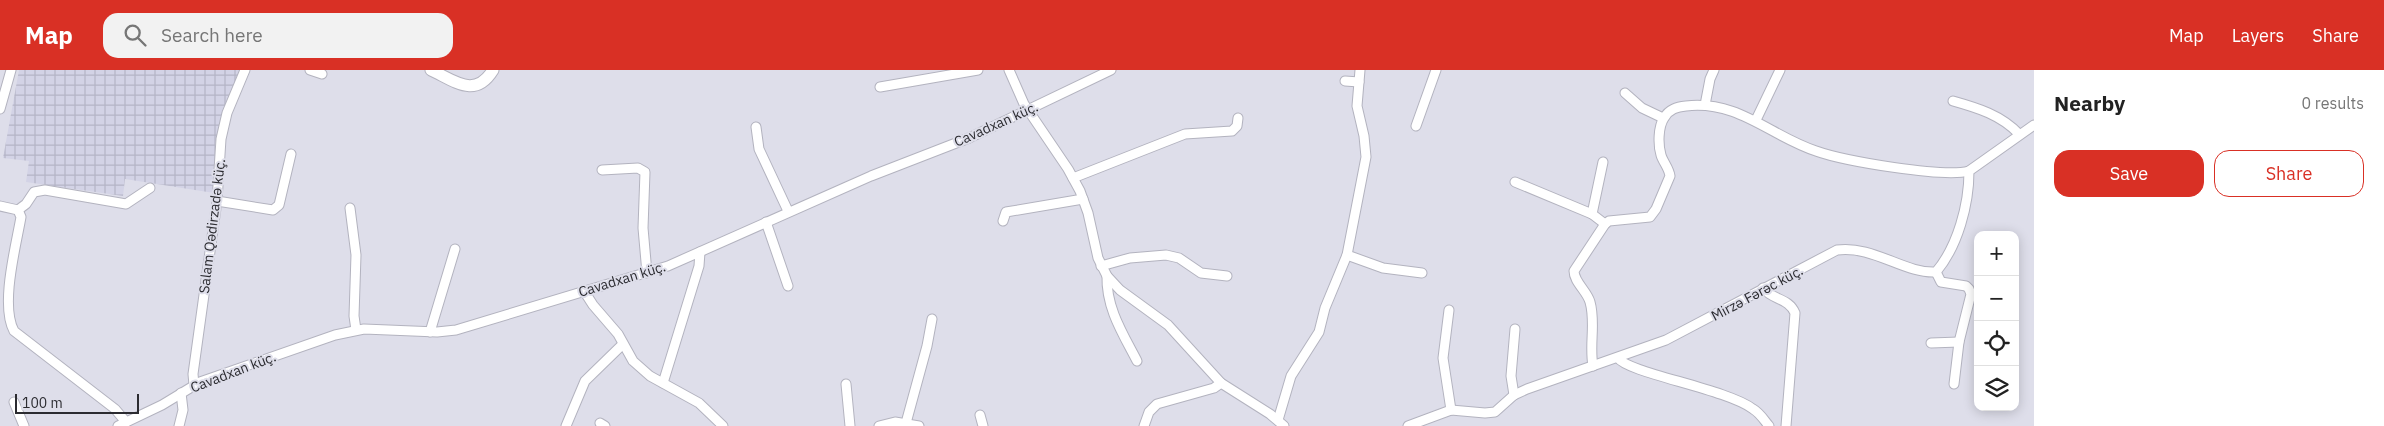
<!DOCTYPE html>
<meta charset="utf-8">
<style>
:root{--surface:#fff;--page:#f2f2f2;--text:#222;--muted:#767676;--line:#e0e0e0;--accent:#d93025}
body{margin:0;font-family:"IBM Plex Sans",sans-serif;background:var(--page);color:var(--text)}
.controls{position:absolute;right:15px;bottom:15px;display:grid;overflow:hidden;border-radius:10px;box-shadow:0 2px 12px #0003}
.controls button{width:45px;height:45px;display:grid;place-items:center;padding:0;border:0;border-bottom:1px solid var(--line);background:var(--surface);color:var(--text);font:25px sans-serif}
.scale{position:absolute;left:15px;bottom:12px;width:124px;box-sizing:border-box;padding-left:5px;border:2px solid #2b2b30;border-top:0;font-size:14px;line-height:18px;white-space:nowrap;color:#2b2b30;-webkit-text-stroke:4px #dedeea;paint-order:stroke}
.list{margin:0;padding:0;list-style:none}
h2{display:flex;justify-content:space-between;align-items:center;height:65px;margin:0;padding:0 20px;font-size:21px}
h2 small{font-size:16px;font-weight:400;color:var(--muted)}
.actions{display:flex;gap:10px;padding:15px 20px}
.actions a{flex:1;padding:11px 0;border:1px solid var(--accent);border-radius:15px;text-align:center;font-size:18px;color:var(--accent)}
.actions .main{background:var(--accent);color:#fff}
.icon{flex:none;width:28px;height:28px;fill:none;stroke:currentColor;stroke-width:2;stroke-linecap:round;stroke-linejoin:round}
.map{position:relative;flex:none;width:2034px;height:356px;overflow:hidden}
header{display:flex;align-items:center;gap:30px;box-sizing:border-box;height:70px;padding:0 25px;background:var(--accent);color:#fff}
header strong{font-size:24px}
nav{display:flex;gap:28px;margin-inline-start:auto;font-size:18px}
.search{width:350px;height:45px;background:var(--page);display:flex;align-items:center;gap:12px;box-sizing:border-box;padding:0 18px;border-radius:15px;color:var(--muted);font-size:19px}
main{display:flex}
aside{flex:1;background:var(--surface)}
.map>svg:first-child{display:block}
.industrial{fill:url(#industrial-grid)}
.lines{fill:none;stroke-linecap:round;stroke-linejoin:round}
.minor-casing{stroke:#b3b3bf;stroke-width:11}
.tertiary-casing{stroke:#b3b3bf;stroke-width:13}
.minor{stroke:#fff;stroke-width:9}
.tertiary{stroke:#fff;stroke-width:11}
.labels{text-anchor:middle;stroke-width:4;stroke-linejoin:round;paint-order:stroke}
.street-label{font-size:14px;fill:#2b2b30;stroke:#dedeea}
</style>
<header>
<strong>Map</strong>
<div class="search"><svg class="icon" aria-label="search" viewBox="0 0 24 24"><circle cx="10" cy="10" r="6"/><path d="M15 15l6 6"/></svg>Search here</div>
<nav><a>Map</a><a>Layers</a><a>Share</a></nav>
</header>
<main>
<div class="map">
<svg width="2034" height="356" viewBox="0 0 2034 356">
<defs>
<pattern id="industrial-grid" width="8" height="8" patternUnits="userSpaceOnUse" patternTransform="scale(1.25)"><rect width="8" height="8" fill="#d3d3e6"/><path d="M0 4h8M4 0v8" fill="none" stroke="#b5b5c6"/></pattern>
</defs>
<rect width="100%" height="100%" fill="#dedeea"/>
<path class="industrial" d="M19 0H240L225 35 215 74 214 123 125 109 123 126 26 112 29 91 3 88Z"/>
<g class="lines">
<g class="minor-casing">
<g id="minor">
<path d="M310 0 322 4"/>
<path d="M1009 0 1024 34 1068 99 1080 121 1088 143 1098 188 1107 206 1120 220 1168 255 1221 313 1270 344 1284 356"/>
<path d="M1345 11 1359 12"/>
<path d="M880 17 978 0"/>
<path d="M1625 23 1642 38 1663 48"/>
<path d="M1953 31C1978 38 2001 45 2019 64"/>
<path d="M1705 35 1710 9 1714 0"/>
<path d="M0 39 11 0"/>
<path d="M1756 50 1780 0"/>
<path d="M1416 56 1436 0"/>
<path d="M756 57 759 79 788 141"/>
<path d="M602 100 638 98 645 102 643 158 647 203"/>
<path d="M1073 108 1185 64 1232 61 1237 56 1238 48"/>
<path d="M1515 112 1592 144 1605 154"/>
<path d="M217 131 273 140 279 135 291 84"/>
<path d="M0 136 18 140 21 147C16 176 0 235 14 261L115 339 126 352"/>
<path d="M350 138 356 185 354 246 356 260"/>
<path d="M18 140 26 134 34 122 45 120 126 134 150 118"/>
<path d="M1592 144 1603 92"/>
<path d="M1003 151 1006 142 1083 129"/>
<path d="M766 152 788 216"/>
<path d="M1347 185 1383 198 1422 203"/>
<path d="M1101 196 1130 188 1166 185 1179 188 1201 203 1227 206"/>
<path d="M1936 202 1941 212 1966 216 1969 219 1971 224 1959 272 1954 314"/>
<path d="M1107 206C1106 238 1123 264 1137 291"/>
<path d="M1763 218C1772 230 1789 228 1795 243L1786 356"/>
<path d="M584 221 593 235 618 264 633 291 650 306 699 333 723 356"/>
<path d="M1449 240 1443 288 1451 340"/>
<path d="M430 262 455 179"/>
<path d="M1931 273 1959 272"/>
<path d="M1618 288C1628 303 1727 319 1753 339 1760 343 1764 350 1769 356"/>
<path d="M1593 296C1589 274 1596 253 1590 232 1587 221 1574 212 1574 201L1605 154 1609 151 1650 147 1656 139 1670 106C1669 98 1663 92 1661 85 1658 75 1658 57 1664 48 1669 39 1677 37 1686 36 1739 30 1770 66 1816 81 1844 91 1944 108 1969 101"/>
<path d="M663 313 699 196 700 182"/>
<path d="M846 314 850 356"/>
<path d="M194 315 193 304 217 131 221 69 227 43 245 0"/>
<path d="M1514 325 1511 306 1515 259"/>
<path d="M14 332 24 356"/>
<path d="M980 345 983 356"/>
<path d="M1278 350 1291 306 1319 262 1325 238 1347 185 1366 87 1364 66 1357 36 1360 0"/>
<path d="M600 353 605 356"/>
<path d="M906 353 927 276 932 249"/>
<path d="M118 356 162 335 200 312 335 265 364 259 437 262 456 260 668 196 871 106 969 68 1111 0"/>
<path d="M179 356 183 340 181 323"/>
<path d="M566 356 585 311 622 275"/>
<path d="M879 356 895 352 919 356"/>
<path d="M1144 356 1149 342 1157 334 1214 318 1221 313"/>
<path d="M1408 356 1451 340 1485 343 1495 342 1514 325 1527 319 1666 270 1837 180C1873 175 1905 204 1936 202 1958 176 1969 134 1969 101L2034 55"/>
</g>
</g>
<g class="tertiary-casing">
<path id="tertiary" d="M431 0C455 11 475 29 493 0"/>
</g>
<use href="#minor" class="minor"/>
<use href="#tertiary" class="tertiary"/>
</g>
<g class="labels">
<g class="street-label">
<text transform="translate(996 54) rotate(-24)" y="5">Cavadxan küç.</text>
<text transform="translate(212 156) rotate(-83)" y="5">Salam Qədirzadə küç.</text>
<text transform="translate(622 209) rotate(-17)" y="5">Cavadxan küç.</text>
<text transform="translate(1757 223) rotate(-28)" y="5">Mirzə Fərəc küç.</text>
<text transform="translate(233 302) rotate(-21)" y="5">Cavadxan küç.</text>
</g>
</g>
</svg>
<div class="controls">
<button>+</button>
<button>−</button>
<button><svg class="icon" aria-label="locate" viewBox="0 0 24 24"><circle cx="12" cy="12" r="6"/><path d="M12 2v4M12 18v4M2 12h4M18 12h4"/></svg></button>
<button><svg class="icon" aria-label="layers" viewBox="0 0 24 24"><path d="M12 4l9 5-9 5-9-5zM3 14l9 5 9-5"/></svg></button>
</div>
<div class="scale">100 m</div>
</div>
<aside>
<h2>Nearby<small>0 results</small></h2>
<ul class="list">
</ul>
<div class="actions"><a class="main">Save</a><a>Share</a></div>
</aside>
</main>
